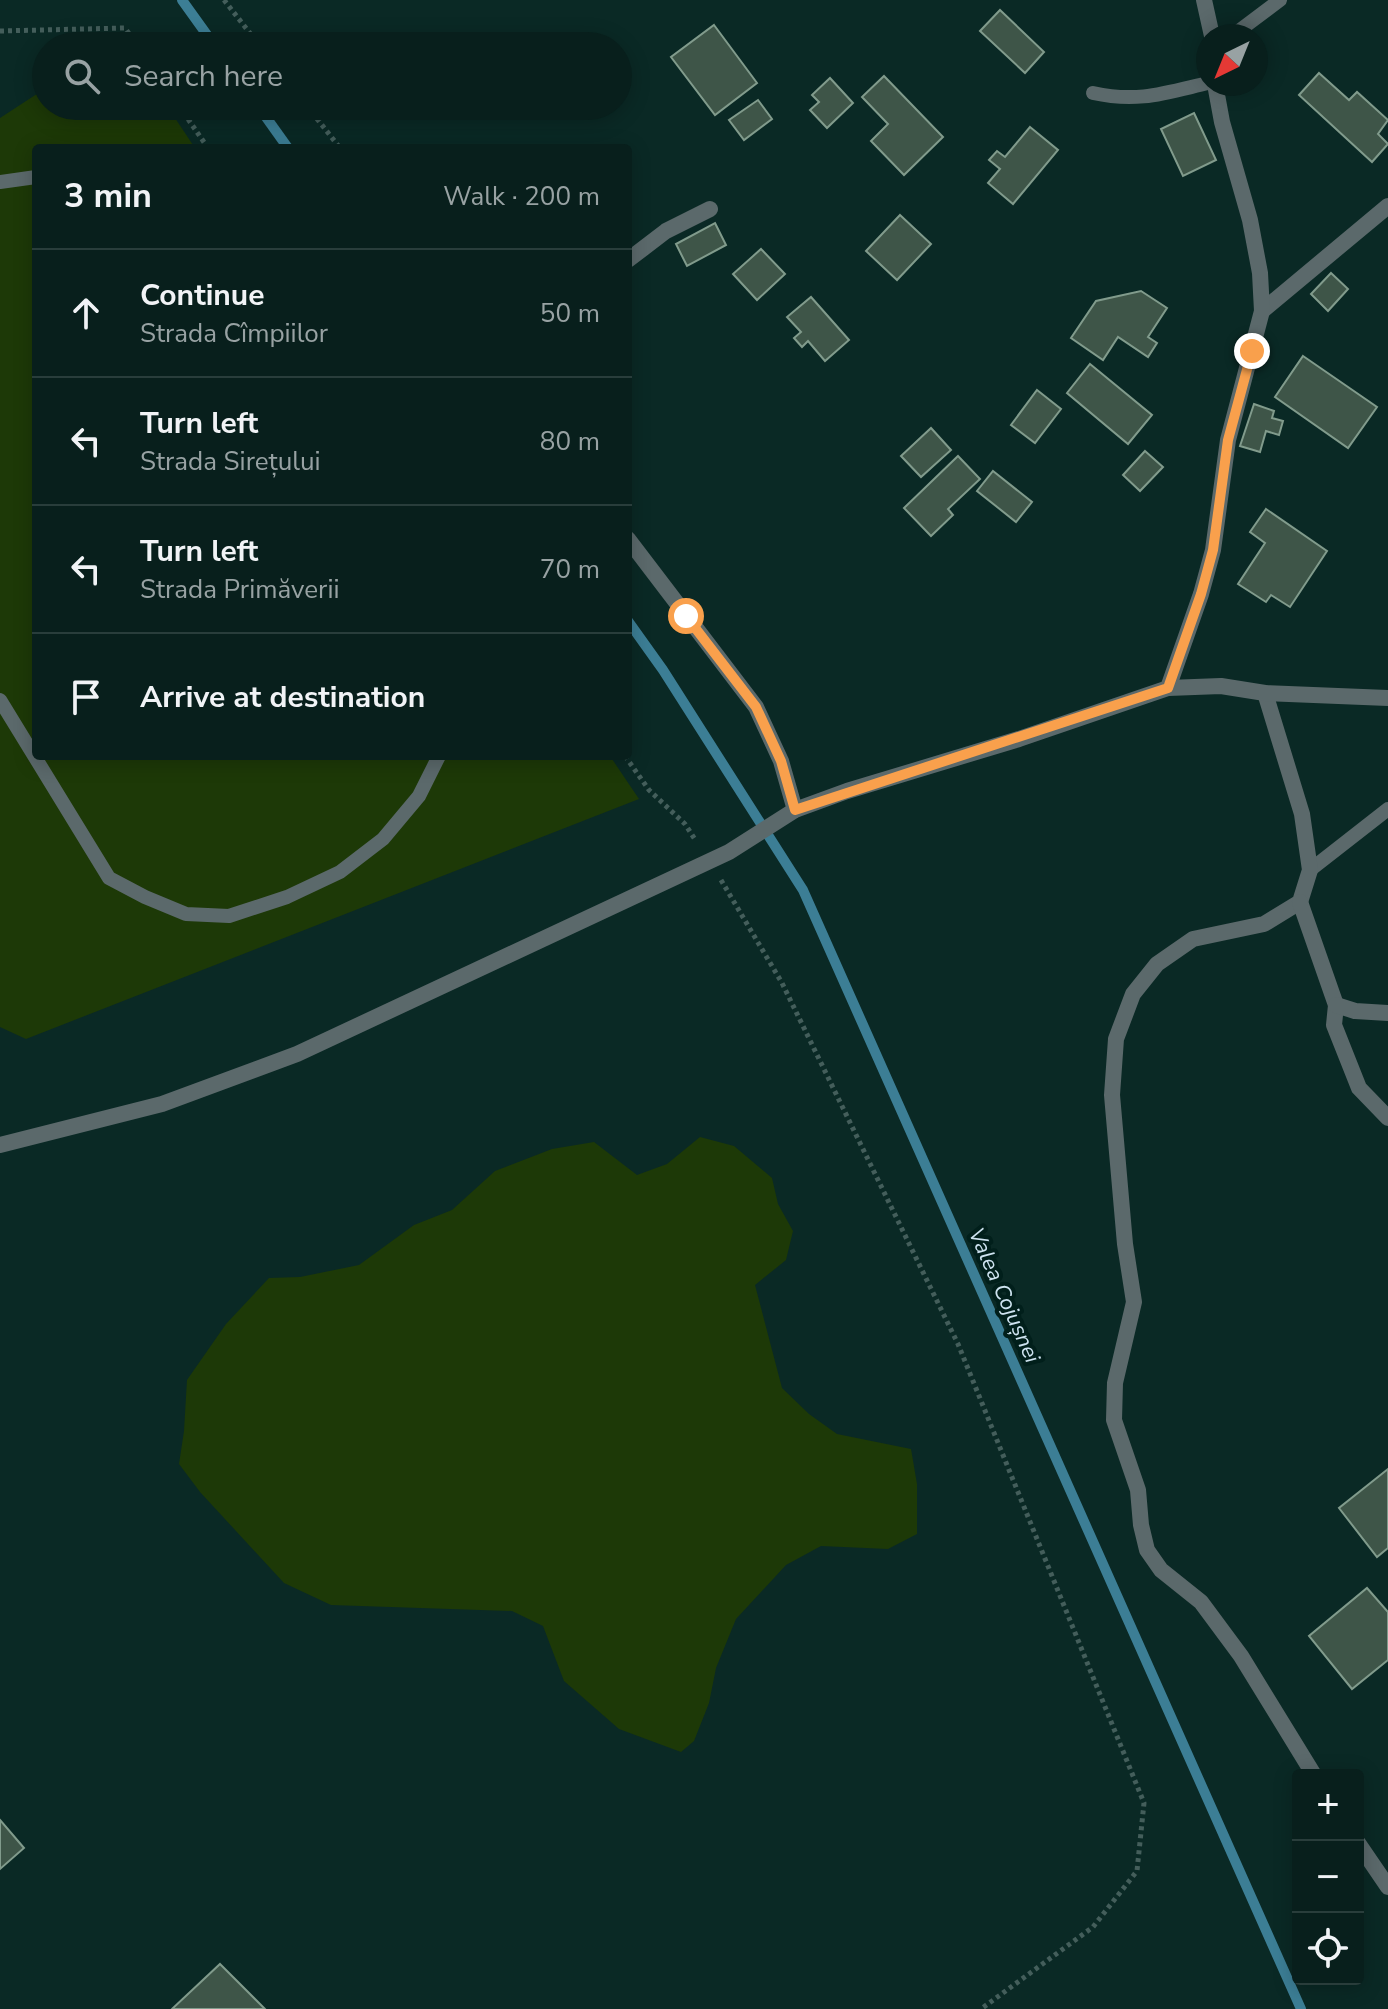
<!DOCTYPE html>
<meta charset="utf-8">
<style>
:root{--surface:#081f1c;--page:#112725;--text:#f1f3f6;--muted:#98a2a3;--line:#293d3b}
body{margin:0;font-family:"Nunito Sans",sans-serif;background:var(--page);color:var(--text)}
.controls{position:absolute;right:24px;bottom:24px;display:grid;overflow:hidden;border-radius:8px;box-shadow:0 4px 20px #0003}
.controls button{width:72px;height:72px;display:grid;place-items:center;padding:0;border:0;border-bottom:2px solid var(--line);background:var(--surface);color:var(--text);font:40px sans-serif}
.compass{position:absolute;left:1196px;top:24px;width:72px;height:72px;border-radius:50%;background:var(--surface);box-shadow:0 4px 20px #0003;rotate:223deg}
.stop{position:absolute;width:24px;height:24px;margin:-18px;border:6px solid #f9a04c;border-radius:50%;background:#fff}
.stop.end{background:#f9a04c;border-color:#fff;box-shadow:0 2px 8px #0008}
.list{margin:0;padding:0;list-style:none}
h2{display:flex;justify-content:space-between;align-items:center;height:104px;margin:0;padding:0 32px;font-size:34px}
h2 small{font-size:26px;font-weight:400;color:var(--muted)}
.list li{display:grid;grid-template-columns:52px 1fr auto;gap:24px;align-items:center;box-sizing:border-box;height:128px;padding:0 32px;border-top:2px solid var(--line)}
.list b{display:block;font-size:30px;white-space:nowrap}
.list p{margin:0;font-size:26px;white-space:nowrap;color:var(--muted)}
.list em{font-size:26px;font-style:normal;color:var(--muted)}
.icon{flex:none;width:44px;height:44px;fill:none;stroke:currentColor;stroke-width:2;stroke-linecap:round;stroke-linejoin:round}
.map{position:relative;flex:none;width:1388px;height:2009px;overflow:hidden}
.search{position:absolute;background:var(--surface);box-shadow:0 4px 20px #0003;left:32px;top:32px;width:600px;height:88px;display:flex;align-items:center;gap:20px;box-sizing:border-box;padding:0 28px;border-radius:44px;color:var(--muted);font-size:30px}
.panel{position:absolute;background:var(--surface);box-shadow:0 4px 20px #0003;left:32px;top:144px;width:600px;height:616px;border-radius:8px}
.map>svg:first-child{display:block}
.green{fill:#1d3907}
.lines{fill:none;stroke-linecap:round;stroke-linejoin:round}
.stream{stroke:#3c7e95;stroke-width:10}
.building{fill:#3e5548;stroke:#819b8c;stroke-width:2}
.path{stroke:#445e5b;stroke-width:5;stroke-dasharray:4 4;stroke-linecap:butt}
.service{stroke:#5b696b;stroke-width:14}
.minor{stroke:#5b696b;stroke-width:16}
.route{stroke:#f9a04c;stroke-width:10}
.labels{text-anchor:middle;stroke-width:8;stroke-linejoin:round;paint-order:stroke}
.water-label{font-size:22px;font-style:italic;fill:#cee3f0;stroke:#011f1b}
</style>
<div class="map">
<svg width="1388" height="2009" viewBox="0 0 1388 2009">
<rect width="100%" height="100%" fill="#0a2925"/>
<g class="green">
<path d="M46 88V106H167L195 148H36V756H610L639 799 26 1039 0 1027V118Z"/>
<path d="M700 1137 734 1146 772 1178 778 1204 793 1231 786 1260 755 1285 782 1388 809 1414 837 1434 911 1449 917 1484V1534L888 1549 821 1546 786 1565 736 1619 716 1668 709 1703 694 1741 681 1752 619 1729 564 1681 543 1626 512 1611 331 1605 284 1583 200 1492 179 1464 184 1431 187 1380 226 1324 269 1278 300 1277 359 1265 414 1225 452 1210 495 1171 552 1149 594 1142 637 1175 667 1164Z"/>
</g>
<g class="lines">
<g class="stream">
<path d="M182 0 215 46"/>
<path d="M258 106 288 148"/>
<path d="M628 621 663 670 803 890 1301 2009"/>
</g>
</g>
<g class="building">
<path d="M1000 10 1044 52 1025 73 980 31Z"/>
<path d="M714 25 757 83 715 115 671 57Z"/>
<path d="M1319 73 1349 100 1357 92 1388 120 1378 134 1388 144 1372 162 1299 95Z"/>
<path d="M884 76 943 137 904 175 871 141 888 124 862 97Z"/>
<path d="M830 78 853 103 827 128 810 110 819 102 812 95Z"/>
<path d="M758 100 772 119 744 140 729 120Z"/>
<path d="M1194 113 1216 160 1183 176 1161 129Z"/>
<path d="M1030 127 1058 150 1013 204 988 183 1000 169 989 160 997 151 1005 157Z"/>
<path d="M900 215 931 244 897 280 866 251Z"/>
<path d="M715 223 726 245 687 266 676 244Z"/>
<path d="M761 249 785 274 757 300 733 274Z"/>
<path d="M1331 273 1348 289 1328 311 1311 294Z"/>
<path d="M1141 291 1167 308 1148 337 1157 343 1148 357 1118 337 1103 360 1071 338 1096 301Z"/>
<path d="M811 297 849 340 825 361 808 341 802 347 794 338 801 332 787 317Z"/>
<path d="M1303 356 1377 407 1348 448 1275 397Z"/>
<path d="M1090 364 1152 415 1128 444 1067 393Z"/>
<path d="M1037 390 1061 409 1035 443 1011 425Z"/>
<path d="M1254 404 1274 411 1272 418 1283 421 1279 435 1266 431 1260 452 1240 446Z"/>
<path d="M931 428 951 450 921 477 901 456Z"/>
<path d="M1145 451 1163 467 1140 491 1123 475Z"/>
<path d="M958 456 980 479 948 509 953 515 931 536 904 508Z"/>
<path d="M993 471 1032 502 1016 522 977 491Z"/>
<path d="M1266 509 1327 551 1290 607 1271 595 1266 602 1238 584 1265 543 1250 532Z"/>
<path d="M1388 1469V1548L1377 1557 1339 1508Z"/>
<path d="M1367 1588 1388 1612V1660L1352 1689 1309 1636Z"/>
<path d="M0 1820 24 1848 0 1869Z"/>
<path d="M220 1964 265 2009H172Z"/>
</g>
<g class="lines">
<g class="path">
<path d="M224 0 260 46"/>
<path d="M0 31 125 28 138 46"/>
<path d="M179 106 208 148"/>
<path d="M307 106 340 148"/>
<path d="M625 756 649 790 685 824 696 841"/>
<path d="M721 880 782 983 958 1344 1144 1803 1137 1871 1093 1927 981 2009"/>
</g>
<g class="service">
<path d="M1232 36 1280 0"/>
<path d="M1093 93C1138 103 1165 93 1208 83"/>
<path d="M0 182 36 177"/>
<path d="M0 700 109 878 145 897 186 914 229 916 287 897 340 872 383 839 419 796 439 756"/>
<path d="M1310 870 1388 809"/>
</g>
<g class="minor">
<path d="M1204 0 1212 36"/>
<path d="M628 260 666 231 710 209"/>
<path d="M1262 311 1388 206"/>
<path d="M628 539 756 707 781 761 795 810"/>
<path d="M1168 688 1201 594 1213 550 1228 440 1262 311 1260 273 1250 220 1222 122 1215 84"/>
<path d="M1265 693 1302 814 1310 870 1300 902 1264 924 1193 939 1157 964 1133 994 1116 1039 1112 1095 1125 1244 1134 1302 1115 1383 1114 1420 1138 1490 1141 1525 1147 1550 1161 1570 1201 1602 1241 1656 1314 1775"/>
<path d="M1300 902 1336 1005 1334 1025 1359 1088 1388 1118"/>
<path d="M1336 1005 1355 1011 1388 1013"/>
<path d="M0 1145 162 1104 297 1054 729 852 795 810 847 791 1019 739 1168 688 1221 686 1265 693 1388 698"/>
<path d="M1358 1843 1388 1887"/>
</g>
</g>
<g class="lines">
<path class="route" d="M686 616 756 707 781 761 795 810 1168 688 1201 594 1213 550 1228 440 1252 351"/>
</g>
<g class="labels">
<g class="water-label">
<text transform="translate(1005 1295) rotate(66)" y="8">Valea Cojușnei</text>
</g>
</g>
</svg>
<div class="controls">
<button>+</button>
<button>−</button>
<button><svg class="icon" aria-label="locate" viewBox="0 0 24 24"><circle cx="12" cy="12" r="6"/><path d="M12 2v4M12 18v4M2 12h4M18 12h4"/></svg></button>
</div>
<svg class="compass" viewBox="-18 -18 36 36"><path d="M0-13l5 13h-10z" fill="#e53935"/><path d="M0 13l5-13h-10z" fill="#98a2a3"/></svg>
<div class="stop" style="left:686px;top:616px"></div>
<div class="stop end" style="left:1252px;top:351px"></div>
<div class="search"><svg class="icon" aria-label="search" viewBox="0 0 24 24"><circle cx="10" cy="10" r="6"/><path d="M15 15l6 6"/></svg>Search here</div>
<section class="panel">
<h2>3 min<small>Walk · 200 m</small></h2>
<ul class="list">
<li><svg class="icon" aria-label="ahead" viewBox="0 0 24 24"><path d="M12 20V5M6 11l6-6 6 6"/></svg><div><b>Continue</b><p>Strada Cîmpiilor</p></div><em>50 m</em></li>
<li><svg class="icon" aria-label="left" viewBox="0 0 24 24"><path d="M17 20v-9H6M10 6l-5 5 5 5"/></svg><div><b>Turn left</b><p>Strada Sirețului</p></div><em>80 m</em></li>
<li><svg class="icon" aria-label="left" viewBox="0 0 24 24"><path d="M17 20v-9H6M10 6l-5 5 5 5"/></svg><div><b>Turn left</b><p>Strada Primăverii</p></div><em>70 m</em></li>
<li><svg class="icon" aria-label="arrive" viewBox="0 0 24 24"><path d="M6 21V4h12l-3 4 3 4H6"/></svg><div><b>Arrive at destination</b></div></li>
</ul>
</section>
</div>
